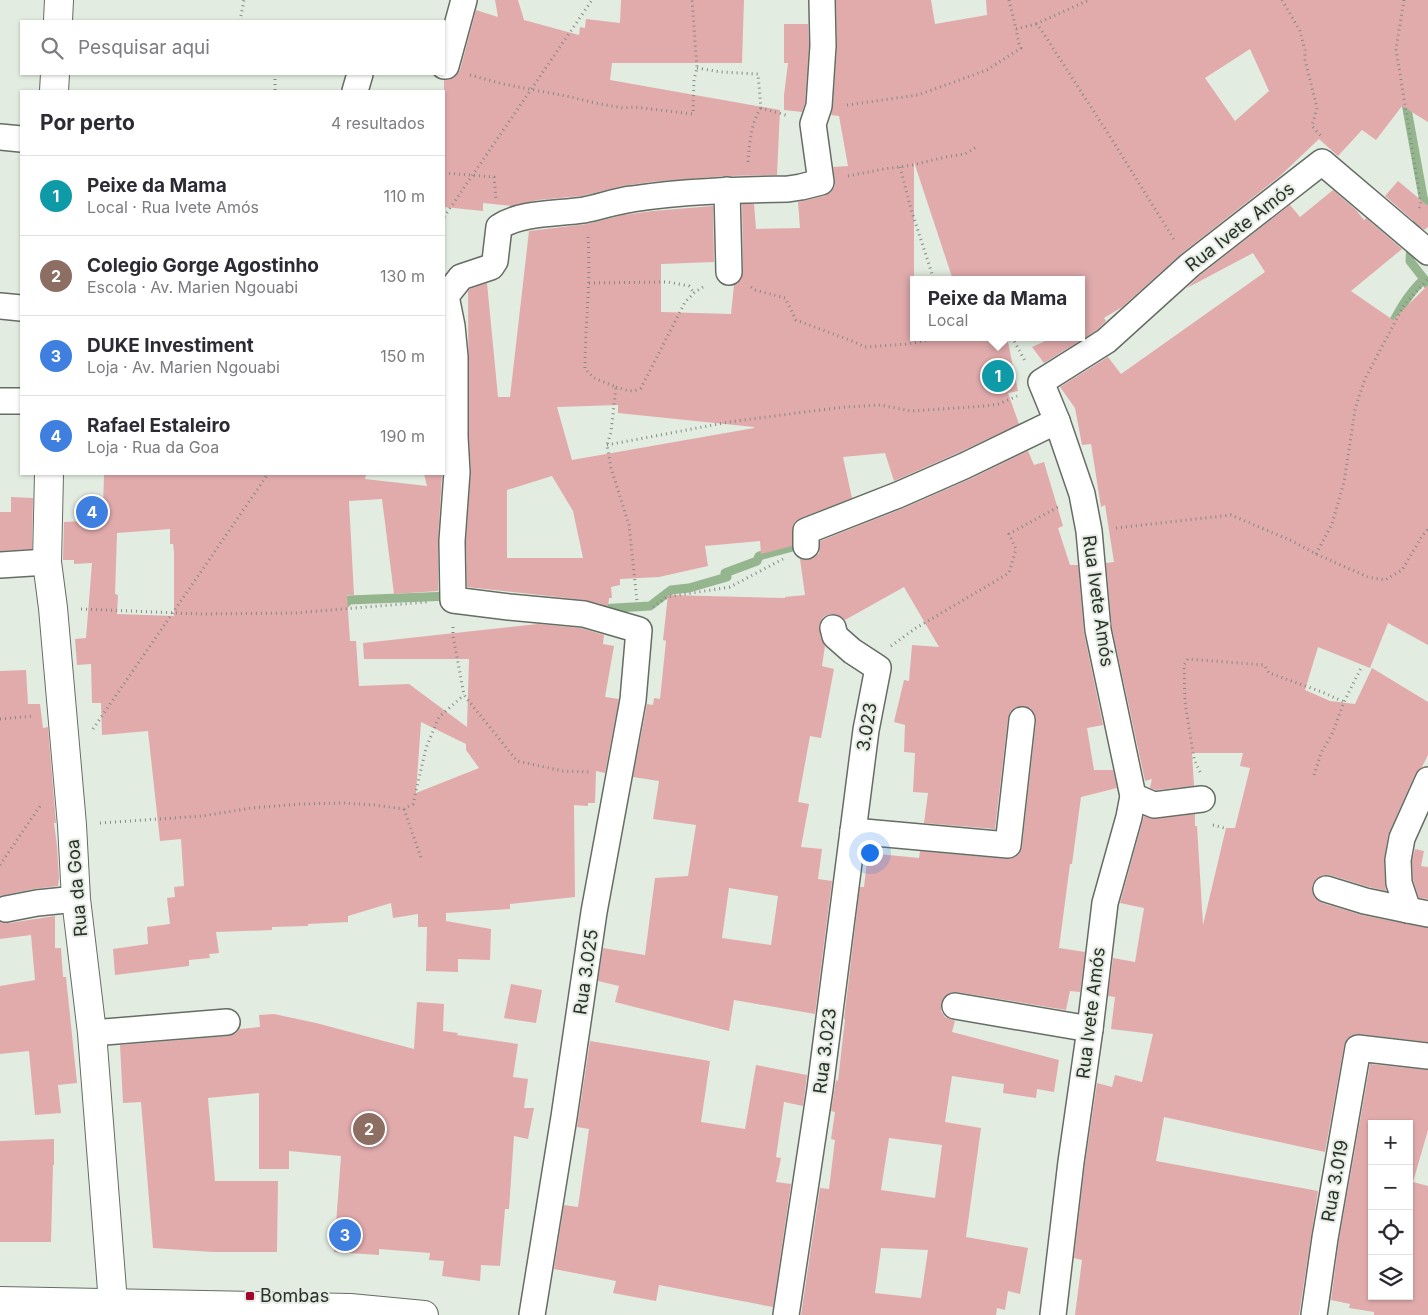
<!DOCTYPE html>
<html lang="pt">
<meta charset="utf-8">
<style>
:root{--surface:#fff;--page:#f7f7f7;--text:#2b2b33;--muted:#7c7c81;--line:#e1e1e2;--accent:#a3052f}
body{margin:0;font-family:Inter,sans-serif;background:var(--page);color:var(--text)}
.controls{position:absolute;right:15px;bottom:15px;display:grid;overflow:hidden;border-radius:0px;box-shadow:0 1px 4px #0004}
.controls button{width:45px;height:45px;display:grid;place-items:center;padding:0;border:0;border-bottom:1px solid var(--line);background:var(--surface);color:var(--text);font:25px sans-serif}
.you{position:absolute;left:869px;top:852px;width:18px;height:18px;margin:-12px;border:4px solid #fff;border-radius:50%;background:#1a73e8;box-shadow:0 0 0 8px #1a73e833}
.badge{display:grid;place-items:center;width:32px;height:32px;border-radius:50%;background:var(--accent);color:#fff;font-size:16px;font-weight:700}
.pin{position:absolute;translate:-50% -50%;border:2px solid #fff;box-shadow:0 1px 5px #0006}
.popup{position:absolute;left:910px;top:276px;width:175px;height:65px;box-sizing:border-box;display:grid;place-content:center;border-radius:0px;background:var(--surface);filter:drop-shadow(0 1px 4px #0005);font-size:16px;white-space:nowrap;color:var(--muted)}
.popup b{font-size:19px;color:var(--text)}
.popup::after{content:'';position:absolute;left:50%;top:100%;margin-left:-10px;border:10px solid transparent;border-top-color:var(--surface)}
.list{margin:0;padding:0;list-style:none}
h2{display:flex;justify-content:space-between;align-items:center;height:65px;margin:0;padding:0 20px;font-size:21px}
h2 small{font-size:16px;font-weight:400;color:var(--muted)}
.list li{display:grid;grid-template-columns:32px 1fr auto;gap:15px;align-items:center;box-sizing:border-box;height:80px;padding:0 20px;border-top:1px solid var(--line)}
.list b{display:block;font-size:19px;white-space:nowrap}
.list p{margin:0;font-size:16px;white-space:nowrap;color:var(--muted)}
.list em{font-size:16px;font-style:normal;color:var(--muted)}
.icon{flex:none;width:28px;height:28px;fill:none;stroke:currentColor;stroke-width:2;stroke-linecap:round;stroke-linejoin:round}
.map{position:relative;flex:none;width:1428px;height:1315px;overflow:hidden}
.search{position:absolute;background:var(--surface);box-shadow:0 1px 4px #0004;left:20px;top:20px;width:425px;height:55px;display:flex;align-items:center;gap:12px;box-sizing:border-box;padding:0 18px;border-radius:0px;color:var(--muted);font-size:19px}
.panel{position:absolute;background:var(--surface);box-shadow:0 1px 4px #0004;left:20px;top:90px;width:425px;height:385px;border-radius:0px}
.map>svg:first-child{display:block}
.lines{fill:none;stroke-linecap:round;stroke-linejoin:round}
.stream{stroke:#95b58f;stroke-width:9}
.building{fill:#e1abac;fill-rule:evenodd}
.minor-casing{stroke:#656d64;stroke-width:28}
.tertiary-casing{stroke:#656d64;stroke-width:30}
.primary-casing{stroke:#656d64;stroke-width:30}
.path{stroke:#848a83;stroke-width:3;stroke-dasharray:1 4;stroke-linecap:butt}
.minor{stroke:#fff;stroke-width:25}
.tertiary{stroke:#fff;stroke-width:28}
.primary{stroke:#fff;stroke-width:28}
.poi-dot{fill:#a3052f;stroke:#e3ece1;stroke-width:2}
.labels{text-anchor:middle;stroke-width:4;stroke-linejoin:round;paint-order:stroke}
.street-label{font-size:18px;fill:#2c2f2b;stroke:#e3ece1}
.poi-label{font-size:18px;fill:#2c2f2b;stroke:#e3ece1;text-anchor:start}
</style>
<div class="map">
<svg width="1428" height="1315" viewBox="0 0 1428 1315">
<rect width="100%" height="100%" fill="#e3ece1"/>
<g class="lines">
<g class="stream">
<path d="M1405 98 1424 202 1411 243 1410 261 1424 279"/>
<path d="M1390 328C1400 309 1408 294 1424 279L1428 285"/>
<path d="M339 608 342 607 349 600 450 596"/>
<path d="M598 609 650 606 671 590 689 588 727 577 725 573 757 561 759 556 804 544"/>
</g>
</g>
<g class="building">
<path d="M495 0H518L524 20 579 35 580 27 585 28 586 19 620 23 621 0H744L742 63H612L610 80 780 110 777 175 726 176 650 182 623 186 582 196 538 200 512 206 483 203V211L444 207V80L454 78 460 70 476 10 498 17Z"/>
<path d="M836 0H931L935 24 987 15 986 0H1428V122L1402 106 1376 140 1362 130 1338 156 1319 139 1280 176 1181 254 1122 307 1104 318 1106 321 1097 330 1044 363 1032 347 1054 337H1082V280H953L914 162V337H1007L1018 391 1008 393 1019 424 958 453 894 481 885 453 843 457 852 498 801 518 795 522 792 531V546L761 554 760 541 705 546 708 566 659 577 620 579V585L611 587 612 598H609L608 606 585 600 467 587 466 541 471 471 469 437 468 291 470 289 487 283 498 397H510L529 231 587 224 623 215 653 211 713 206 714 262 661 264V312L731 314 734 285 741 279 743 272 742 204H754L756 229 800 228 798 202 824 196 830 193 835 186V180L833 167 848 166 839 116 831 115 833 107 837 47ZM1250 49 1269 91 1235 121 1205 78ZM618 405V413L754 427V428L572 460 557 407ZM552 476 573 511 583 558H507V490Z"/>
<path d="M784 24H808L809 46 805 103 802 112 784 110V95L788 63H784Z"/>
<path d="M1398 181 1428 206V227L1424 230 1385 196Z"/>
<path d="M1333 190 1356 210 1364 220 1366 218 1402 249 1351 291 1393 320 1428 285V645L1388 623 1370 668 1318 647 1305 690 1330 701 1355 704 1372 668 1428 702V755L1422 767 1415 774 1388 835 1384 860 1385 884 1386 891 1369 887 1330 875H1323L1316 879 1312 885V892L1315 898 1322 903 1362 915 1428 928V1042L1360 1034 1353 1035 1347 1039 1344 1046 1325 1152 1164 1117 1156 1161 1318 1191 1299 1315H1075L1082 1260 1074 1258 1085 1164 1097 1083 1112 1087 1115 1075 1142 1082 1153 1034 1111 1029 1115 997 1108 996 1113 958 1135 962 1144 908 1120 903 1144 816 1156 819 1195 814V826H1197L1203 925 1226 828H1235L1250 768 1240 766 1243 753H1192L1194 786 1156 790 1150 788 1152 779 1145 781 1112 628 1106 563 1114 562 1105 505 1101 507 1091 444 1082 445 1075 408 1060 387 1108 357 1121 374 1265 272 1253 253 1187 288 1199 276 1290 205 1300 217Z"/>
<path d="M1028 451 1034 465 1044 462 1063 526 1058 528 1070 565H1078L1084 633 1103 725 1087 728 1094 770H1113L1117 788 1081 797 1072 864H1070L1059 948 1085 952 1080 992 1070 991 1066 1010 957 992 950 993 944 997 941 1003V1011L945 1017 955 1021 952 1032 1059 1060 1054 1092 1037 1089 1036 1098 1003 1093 1004 1084 952 1076 945 1122 981 1128 966 1237 1028 1248 1020 1294 1008 1291 1005 1310 997 1308 996 1315H801L820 1188 829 1189 835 1140 831 1139 835 1112 831 1111 836 1080 838 1081 845 1019H844L860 887H864L868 853 919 858 920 851 1007 859 1013 858 1019 854 1022 847 1036 722 1035 715 1030 708 1023 706 1016 707 1010 712 1008 718 995 829 924 823 928 793 913 792 915 753 904 752 905 725 894 722 904 680 909 681 912 645 939 647 904 587 845 620 836 614H830L823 617 819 625 821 639 825 646 822 666 834 669 821 738 810 736 798 802 809 804 801 847 822 849 818 879 832 881 815 1014 734 1000 729 1031 615 1002 619 986 598 981 603 948 645 955 655 878 688 876 696 825 653 819 659 781 633 777 647 704 653 705 654 698 660 699 666 641 663 640 668 595 785 598V597L805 595 800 559 806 560 814 558 819 553 820 541 904 508 970 479ZM729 888 778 896 771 945 722 938ZM889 1138 942 1145 935 1198 881 1190ZM881 1248 928 1250 921 1298 875 1293Z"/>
<path d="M162 474H366L365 479 427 486 424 474H442L438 540V591L394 594 382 499 349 501 354 595H347L350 641H356L359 686 409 684 467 727 469 659H364L363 643 538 624 581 628 604 635 603 644 614 646 605 697 619 699 605 773 596 771 595 803H588V806L574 805 575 897 510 904V909L446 913V921L491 929 490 960 458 959V972L426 971 427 927H418V914L393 918 391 903 348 916V922L308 924V926L272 927V930L216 932 219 953 209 954 210 958 189 960V966L115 975 113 949 148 944 147 927 170 924 167 898 175 897 174 887 184 886 181 839 160 841 148 731 102 735 101 703H92L91 664 77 665 75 639 86 638 92 563 74 564V560H63L64 522 84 521V509H103L104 475H162ZM170 529V544H173L174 552V616L117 614 118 595 115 594 117 533ZM421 722 466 744V750L479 768 416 793Z"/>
<path d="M11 497 33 498 32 549 0 551V512H11Z"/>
<path d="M26 670 28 704H40L43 728 48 727 56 823H54L57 846 59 878 58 886 34 889 0 896V671Z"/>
<path d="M1415 849 1424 851 1421 866 1428 867V899L1419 898 1413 880 1412 861Z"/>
<path d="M55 916V948H61L63 977H66L77 1083 58 1085 61 1113 35 1115 29 1051 0 1054V986L35 980 31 935 0 939V922L9 923Z"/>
<path d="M511 984 542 990 536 1023 504 1018Z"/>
<path d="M417 1002 444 1004 443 1031 458 1033 457 1035 518 1044 513 1077 528 1079 524 1108H534L528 1139 514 1136 509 1209H505L500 1266 481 1265 480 1281 442 1276 444 1261 429 1260 430 1253 379 1249V1255L334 1252 341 1156 289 1151V1169H259V1093L208 1098 215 1181H278L277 1252H213L153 1248 141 1102 123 1103 120 1045 228 1036 235 1034 240 1029 260 1027 259 1015 274 1014 316 1023 414 1049Z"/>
<path d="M590 1041 710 1061 701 1122 745 1129 756 1065 807 1075 803 1106 784 1102 776 1157 781 1158 776 1182 791 1184 773 1307 659 1285 656 1301 613 1293 616 1281 554 1269 564 1205 578 1207 589 1129 577 1127Z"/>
<path d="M1370 1064 1428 1070V1130L1413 1182 1428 1186V1315H1374V1312L1349 1308 1350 1304 1331 1300 1339 1240ZM1372 1124H1409V1296H1372Z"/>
<path d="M54 1139V1165H53L51 1242H0V1141Z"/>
</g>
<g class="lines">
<g class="minor-casing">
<g id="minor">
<path d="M444 66H446L464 0"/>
<path d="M355 91 360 74"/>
<path d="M0 137 21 139"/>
<path d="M727 190 729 272"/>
<path d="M0 306 21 308"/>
<path d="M0 401H21"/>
<path d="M806 546V531L898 495 964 466 1057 421"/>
<path d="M0 565 47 562"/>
<path d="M1428 780 1402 838 1398 860 1399 883 1408 910 1428 914"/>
<path d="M1133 796 1154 805 1202 799"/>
<path d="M853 831 1008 845 1022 720"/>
<path d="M1326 889 1365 901 1408 910"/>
<path d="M6 909 37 903 76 899"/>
<path d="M955 1006 1090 1029"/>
<path d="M92 1033 227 1022"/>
<path d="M532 1315 564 1117 594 912 633 700 639 630 584 614 509 607 453 600 452 541 457 472 455 437V357L452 326 446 296 461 277 491 267 495 261 499 227C521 212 558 214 584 210 600 207 616 201 632 199 684 191 736 190 788 189L801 187 821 182 813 124 819 106 823 46 822 0"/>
<path d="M786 1315 820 1089 866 730 878 668 852 651 835 636 833 628"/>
<path d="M1053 1315 1071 1162 1090 1029 1105 903 1129 817 1133 796 1098 630 1089 531 1082 494 1057 421 1041 382 1106 341 1190 265 1322 162 1428 252"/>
<path d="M1314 1315 1325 1238 1358 1048 1428 1056"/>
</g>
</g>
<g class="tertiary-casing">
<g id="tertiary">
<path d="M58 21 59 0"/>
<path d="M54 91 55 74"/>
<path d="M49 474 47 562 53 608 72 825 76 899 92 1033 113 1303"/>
</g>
</g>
<g class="primary-casing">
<path id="primary" d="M0 1301 350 1308 424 1315"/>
</g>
<g class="path">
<path d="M1009 0 1016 29 1036 24 1040 28 1109 135 1175 241"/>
<path d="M1282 0 1300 31 1305 50V60L1317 108 1312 126 1321 136"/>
<path d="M1404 0 1396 49 1421 204 1419 209"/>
<path d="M240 21 244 0"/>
<path d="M1036 24 1089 0"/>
<path d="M697 68 721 72 758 74 761 108 789 116"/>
<path d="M275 74V91"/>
<path d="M470 75 503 84 571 97 595 103 623 108 634 107 693 114 694 80 697 68 692 0"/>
<path d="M847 105 918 95 987 70 1021 48 1019 44 1016 29"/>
<path d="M748 162C750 142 750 125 761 108"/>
<path d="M900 167 911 209 934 280"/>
<path d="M444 173 494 177 496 199"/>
<path d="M848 176 884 169 913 165 945 157 965 154 978 146"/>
<path d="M444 217 592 0"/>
<path d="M588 237C591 281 585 325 585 369L594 378 616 387 611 432 607 445 611 468 629 525 637 601"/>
<path d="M589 283 668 282 689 286 694 293"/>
<path d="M751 287 755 290 785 298 796 320 852 341 865 347 908 344 942 337"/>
<path d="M1012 337 1025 361"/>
<path d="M616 387C625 390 633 393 641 388L685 302 694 293 706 285"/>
<path d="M607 445 729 422 812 411 846 407 880 405 911 411 985 406 999 404 1017 396"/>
<path d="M1116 528 1231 515 1292 541 1316 554 1368 577 1385 580 1402 570 1422 536 1428 529"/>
<path d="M1316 554 1332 524 1344 482 1355 410 1360 393 1366 377 1404 305 1428 279"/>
<path d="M653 607 667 597 730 587 783 559"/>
<path d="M81 609 201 614 295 613 427 602"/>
<path d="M453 627V636L464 695 517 761 563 771 591 772"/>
<path d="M891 646 916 628 1009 573 1016 549 1009 534 1058 507"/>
<path d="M0 719 33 716"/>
<path d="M93 729 268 474"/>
<path d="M1200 772 1194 759 1185 702 1184 665 1188 659 1264 665 1269 673 1272 674 1322 692 1344 702"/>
<path d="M1314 775 1321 753 1332 734 1344 702 1362 666"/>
<path d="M404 809 421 858"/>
<path d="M100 823 203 816 251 808 300 804 343 803 374 805 404 809 413 804 426 748 439 717 464 695"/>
<path d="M1213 825 1224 828"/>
<path d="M0 865 40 806"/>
</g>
<use href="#minor" class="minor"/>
<use href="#tertiary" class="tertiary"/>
<use href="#primary" class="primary"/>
</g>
<rect class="poi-dot" x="245" y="1291" width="10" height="10" rx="2.5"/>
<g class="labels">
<g class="street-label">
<text transform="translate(1240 227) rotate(-38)" y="6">Rua Ivete Amós</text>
<text transform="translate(1098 601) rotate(82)" y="6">Rua Ivete Amós</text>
<text transform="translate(867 727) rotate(-81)" y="6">3.023</text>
<text transform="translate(77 888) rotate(-95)" y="6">Rua da Goa</text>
<text transform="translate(586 972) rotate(-82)" y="6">Rua 3.025</text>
<text transform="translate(1091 1013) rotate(-83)" y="6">Rua Ivete Amós</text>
<text transform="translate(825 1051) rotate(-83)" y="6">Rua 3.023</text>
<text transform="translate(1335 1181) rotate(-80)" y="6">Rua 3.019</text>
</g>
<g class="poi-label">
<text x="260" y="1302">Bombas</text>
</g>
</g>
</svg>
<div class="controls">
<button>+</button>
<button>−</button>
<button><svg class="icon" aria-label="locate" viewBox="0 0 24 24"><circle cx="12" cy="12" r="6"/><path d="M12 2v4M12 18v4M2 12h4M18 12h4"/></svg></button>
<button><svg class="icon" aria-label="layers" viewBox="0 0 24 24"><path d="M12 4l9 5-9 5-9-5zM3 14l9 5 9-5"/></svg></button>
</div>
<div class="you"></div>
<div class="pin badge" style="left:998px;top:376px;background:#0f9aa8">1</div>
<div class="popup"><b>Peixe da Mama</b>Local</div>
<div class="pin badge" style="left:369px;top:1129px;background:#8d6e63">2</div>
<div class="pin badge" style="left:345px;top:1235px;background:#3f7fe0">3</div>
<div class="pin badge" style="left:92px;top:512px;background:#3f7fe0">4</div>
<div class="search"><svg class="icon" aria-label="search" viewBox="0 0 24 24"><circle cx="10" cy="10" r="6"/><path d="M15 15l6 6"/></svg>Pesquisar aqui</div>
<section class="panel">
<h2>Por perto<small>4 resultados</small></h2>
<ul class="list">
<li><span class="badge" style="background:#0f9aa8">1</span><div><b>Peixe da Mama</b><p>Local · Rua Ivete Amós</p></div><em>110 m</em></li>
<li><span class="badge" style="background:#8d6e63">2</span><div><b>Colegio Gorge Agostinho</b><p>Escola · Av. Marien Ngouabi</p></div><em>130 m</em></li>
<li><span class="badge" style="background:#3f7fe0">3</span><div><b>DUKE Investiment</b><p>Loja · Av. Marien Ngouabi</p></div><em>150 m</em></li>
<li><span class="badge" style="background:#3f7fe0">4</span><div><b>Rafael Estaleiro</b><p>Loja · Rua da Goa</p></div><em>190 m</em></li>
</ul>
</section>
</div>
